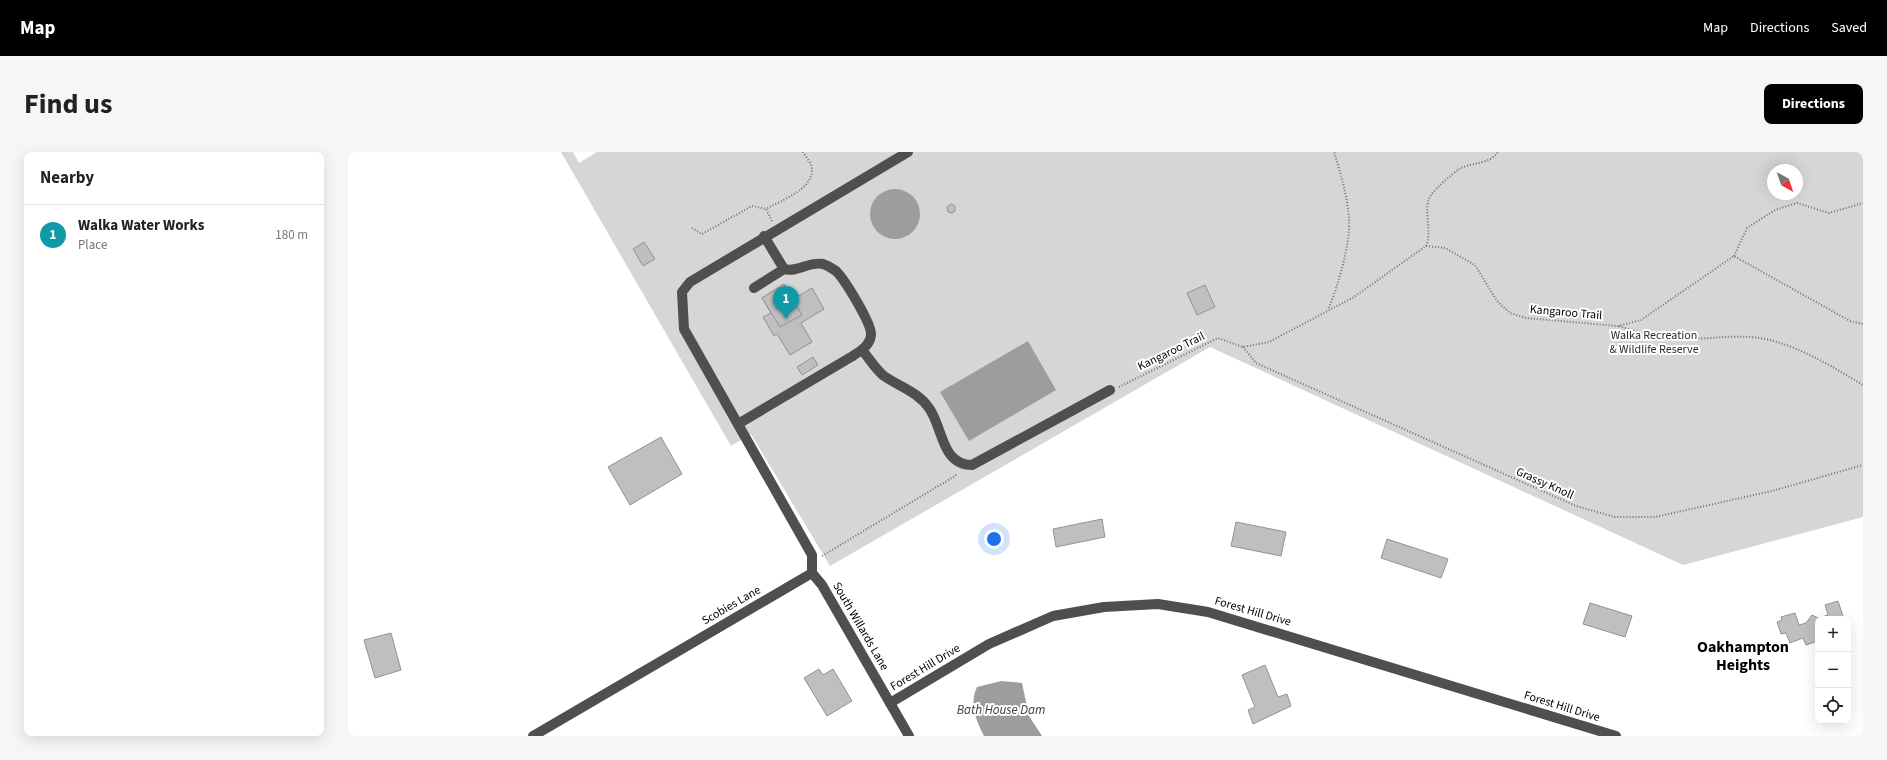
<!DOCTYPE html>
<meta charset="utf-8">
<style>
:root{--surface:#fff;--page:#f6f6f6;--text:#222;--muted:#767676;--line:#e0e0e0;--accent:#000}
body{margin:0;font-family:"Source Sans 3",sans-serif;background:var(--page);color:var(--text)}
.controls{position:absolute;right:12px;bottom:12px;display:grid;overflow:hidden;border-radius:8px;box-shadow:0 4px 16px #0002}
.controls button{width:36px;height:36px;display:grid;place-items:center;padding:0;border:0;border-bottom:1px solid var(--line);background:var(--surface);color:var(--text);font:20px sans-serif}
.compass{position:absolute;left:1419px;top:12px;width:36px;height:36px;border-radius:50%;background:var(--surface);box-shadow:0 4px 16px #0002;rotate:140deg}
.you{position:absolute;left:646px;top:387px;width:14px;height:14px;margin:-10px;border:3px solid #fff;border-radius:50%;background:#1a73e8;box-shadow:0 0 0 6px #1a73e833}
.badge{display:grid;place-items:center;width:26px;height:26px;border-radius:50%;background:var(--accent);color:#fff;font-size:13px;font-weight:700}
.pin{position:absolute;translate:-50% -33px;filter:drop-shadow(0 1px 2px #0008)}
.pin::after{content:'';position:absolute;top:21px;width:14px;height:12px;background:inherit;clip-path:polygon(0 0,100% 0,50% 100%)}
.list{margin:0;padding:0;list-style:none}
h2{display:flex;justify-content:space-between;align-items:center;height:52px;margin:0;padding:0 16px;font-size:17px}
h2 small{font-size:13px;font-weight:400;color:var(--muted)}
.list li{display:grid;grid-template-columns:26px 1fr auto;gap:12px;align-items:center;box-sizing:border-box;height:60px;padding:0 16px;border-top:1px solid var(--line)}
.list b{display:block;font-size:15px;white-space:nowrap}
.list p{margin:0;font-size:13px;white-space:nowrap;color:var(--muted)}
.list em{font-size:13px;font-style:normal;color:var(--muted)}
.icon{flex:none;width:22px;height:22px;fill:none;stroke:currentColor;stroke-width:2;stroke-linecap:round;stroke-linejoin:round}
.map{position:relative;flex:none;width:1515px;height:584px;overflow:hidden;border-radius:8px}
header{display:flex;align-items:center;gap:24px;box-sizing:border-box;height:56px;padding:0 20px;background:var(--accent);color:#fff}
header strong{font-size:19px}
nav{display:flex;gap:22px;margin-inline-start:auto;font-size:14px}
.intro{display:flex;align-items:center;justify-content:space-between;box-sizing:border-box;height:96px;padding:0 24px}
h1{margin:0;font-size:28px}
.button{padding:10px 18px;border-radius:8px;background:var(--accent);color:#fff;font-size:14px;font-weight:700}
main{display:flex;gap:24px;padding:0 24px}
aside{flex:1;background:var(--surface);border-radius:8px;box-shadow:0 4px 16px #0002}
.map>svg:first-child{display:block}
.green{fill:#d6d6d6;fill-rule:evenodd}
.water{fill:#9d9d9d}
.building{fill:#bfbfbf;stroke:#939393}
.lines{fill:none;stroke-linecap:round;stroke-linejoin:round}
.path{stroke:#717171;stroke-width:2;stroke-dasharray:1 2;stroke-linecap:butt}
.minor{stroke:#4f4f4f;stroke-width:10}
.labels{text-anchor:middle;stroke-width:4;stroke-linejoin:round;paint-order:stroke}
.street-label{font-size:12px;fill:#000;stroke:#fff}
.park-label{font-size:12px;fill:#2d2d2d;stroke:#fff}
.water-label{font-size:13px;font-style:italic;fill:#3e3e3e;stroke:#fff}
.district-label{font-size:16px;font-weight:bold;fill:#000;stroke:#fff}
</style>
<header>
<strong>Map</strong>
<nav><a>Map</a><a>Directions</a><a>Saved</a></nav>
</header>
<div class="intro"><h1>Find us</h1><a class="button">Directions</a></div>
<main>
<aside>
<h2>Nearby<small></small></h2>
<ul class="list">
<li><span class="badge" style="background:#0f9aa8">1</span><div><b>Walka Water Works</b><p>Place</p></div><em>180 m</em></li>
</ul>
</aside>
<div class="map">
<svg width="1515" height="584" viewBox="0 0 1515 584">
<rect width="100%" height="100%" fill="#fff"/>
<path class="green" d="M213 0H225L231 11 249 0H1515V365L1335 413 862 195 482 414 403 282 383 294ZM1425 18H1449V42H1425Z"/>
<g class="water">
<circle cx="547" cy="62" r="25"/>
<path d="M680 189 708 238 621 289 592 240Z"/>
<path d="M653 529 674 531 681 564 694 584H636C628 568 621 552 629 535Z"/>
</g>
<g class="building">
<path d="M603 52 607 54V59L604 61 600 60 599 55Z"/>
<path d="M296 90 307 107 295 114 285 97Z"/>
<path d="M436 132 445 147 464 136 476 157 453 171 464 190 442 203 429 182 426 184 415 165 423 161 414 146Z"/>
<path d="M436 132 454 163 432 175 414 146Z"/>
<path d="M857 133 867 155 849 163 839 141Z"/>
<path d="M465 205 470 213 454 223 449 215Z"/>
<path d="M313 285 334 322 282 353 260 315Z"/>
<path d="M754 367 757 385 708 395 705 377Z"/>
<path d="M888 370 938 380 933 404 883 394Z"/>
<path d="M1039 387 1100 407 1093 426 1033 406Z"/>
<path d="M1490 449 1496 467H1470V489L1458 493 1455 486 1442 491 1438 481 1433 482 1429 470 1434 468 1433 465 1447 461 1451 473 1458 471 1464 463 1470 466 1480 463 1477 453Z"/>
<path d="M1242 451 1284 464 1277 485 1235 472Z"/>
<path d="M43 481 53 518 27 526 16 488Z"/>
<path d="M917 513 930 545 939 542 943 554 905 572 900 558 907 555 894 523Z"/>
<path d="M471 517 475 523 485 517 504 549 479 564 456 526Z"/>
</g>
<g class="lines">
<g class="path">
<path d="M424 69 418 57C433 48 465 38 464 17 464 12 458 5 455 0"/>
<path d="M344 76 354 82 404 54 418 57"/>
<path d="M1078 94C1085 79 1074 55 1083 43 1088 36 1104 22 1111 17 1123 10 1141 13 1150 0"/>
<path d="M1386 104 1399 76 1427 58 1449 51 1481 61 1515 51"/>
<path d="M981 156C990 133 1003 91 1001 66 999 43 993 22 986 0"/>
<path d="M1271 174C1289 180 1306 185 1324 187 1357 189 1389 180 1422 188 1456 197 1485 215 1515 233"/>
<path d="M895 195 908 211 1228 354 1267 365H1307L1424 339 1515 313"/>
<path d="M771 235 870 186 895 195 921 190 1006 145 1078 94 1097 96 1127 113 1149 149 1162 161 1178 166 1270 174 1293 168 1386 104 1502 169 1515 172"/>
<path d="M474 404 607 324 609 321"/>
</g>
<g class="minor">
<path d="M406 136 436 117"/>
<path d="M514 198C521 206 528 218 536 224 552 235 570 240 581 256 595 275 593 313 624 313L762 238"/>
<path d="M390 272 503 205C511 200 522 194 523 183 524 172 497 128 488 119 485 117 478 113 475 112 461 109 449 121 436 117L416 84"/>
<path d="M464 421V403L336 177 334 140 342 130 560 0"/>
<path d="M464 421 474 433 561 584"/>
<path d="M542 551 641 492 705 464 756 455 810 452 860 460 1268 584"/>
<path d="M185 584 464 421"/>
</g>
</g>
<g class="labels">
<g class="street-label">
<text transform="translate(1218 160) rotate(5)" y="4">Kangaroo Trail</text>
<text transform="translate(823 199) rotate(-26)" y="4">Kangaroo Trail</text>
<text transform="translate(1197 331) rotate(24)" y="4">Grassy Knoll</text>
<text transform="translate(383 453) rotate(-30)" y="4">Scobies Lane</text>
<text transform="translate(905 459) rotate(16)" y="4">Forest Hill Drive</text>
<text transform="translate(513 474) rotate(60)" y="4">South Willards Lane</text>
<text transform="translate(577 515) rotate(-31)" y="4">Forest Hill Drive</text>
<text transform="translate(1214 554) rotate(17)" y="4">Forest Hill Drive</text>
</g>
<g class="park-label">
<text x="1306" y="187">Walka Recreation<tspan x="1306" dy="14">&amp; Wildlife Reserve</tspan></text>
</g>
<g class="water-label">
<text x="653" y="562">Bath House Dam</text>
</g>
<g class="district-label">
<text x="1395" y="500">Oakhampton<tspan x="1395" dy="18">Heights</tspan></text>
</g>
</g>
</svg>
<div class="controls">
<button>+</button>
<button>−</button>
<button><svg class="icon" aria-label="locate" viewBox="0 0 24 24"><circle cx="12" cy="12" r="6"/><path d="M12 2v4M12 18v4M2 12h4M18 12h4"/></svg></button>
</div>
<svg class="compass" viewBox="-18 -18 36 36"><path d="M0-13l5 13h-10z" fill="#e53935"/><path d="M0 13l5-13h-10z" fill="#767676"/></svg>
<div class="you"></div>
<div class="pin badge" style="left:438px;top:167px;background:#0f9aa8">1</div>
</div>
</main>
